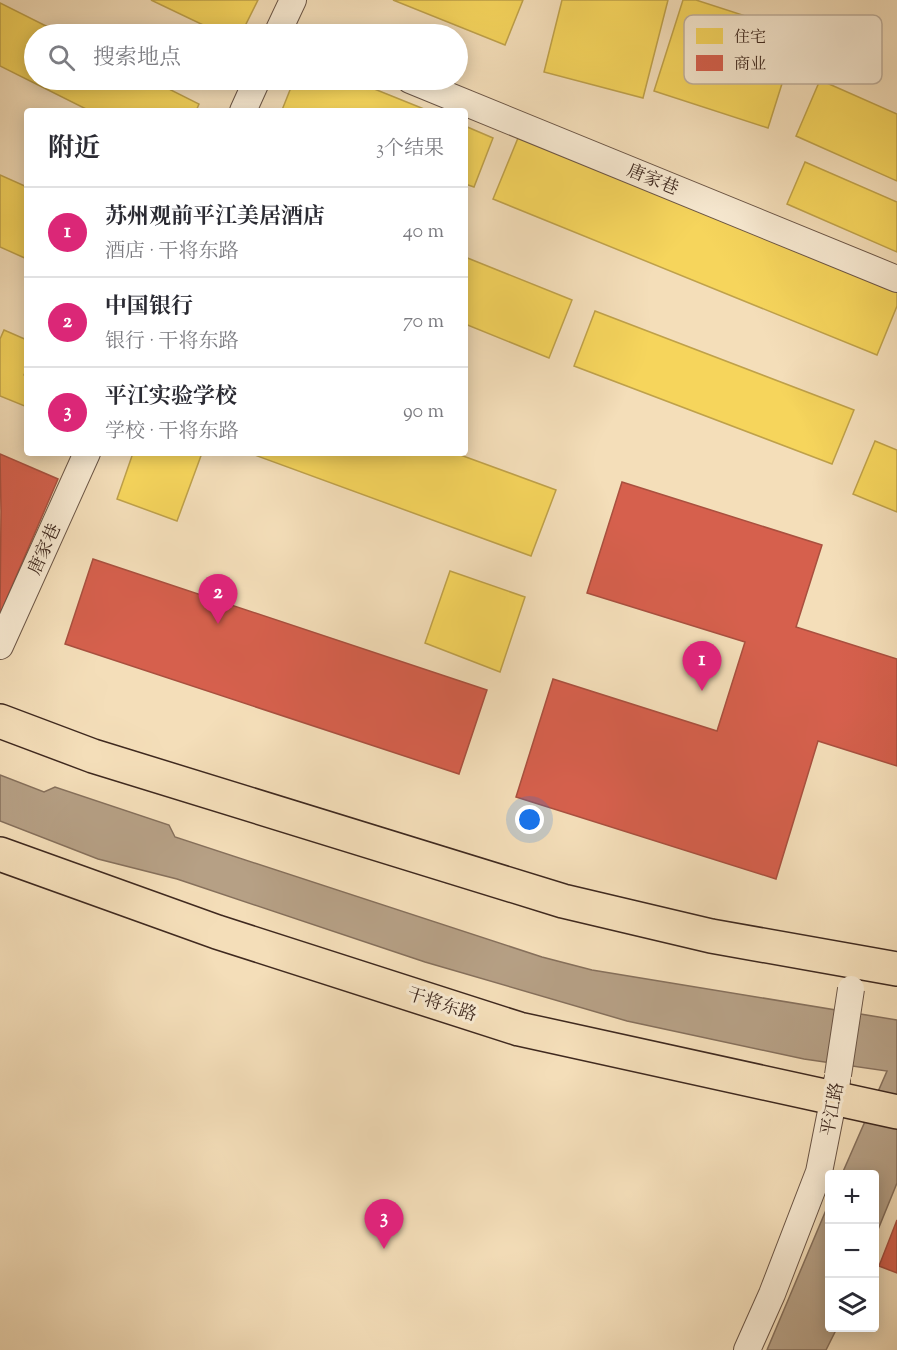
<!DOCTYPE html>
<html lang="zh">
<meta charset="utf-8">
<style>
:root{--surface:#fff;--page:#f7f7f7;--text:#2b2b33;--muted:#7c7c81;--line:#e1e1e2;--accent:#db2777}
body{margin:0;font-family:"Sorts Mill Goudy","Noto Serif SC",serif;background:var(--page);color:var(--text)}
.controls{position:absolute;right:18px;bottom:18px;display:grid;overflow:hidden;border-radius:6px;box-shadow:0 3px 15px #0003}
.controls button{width:54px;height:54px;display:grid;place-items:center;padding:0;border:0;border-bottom:2px solid var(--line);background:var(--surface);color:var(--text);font:30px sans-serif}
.you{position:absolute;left:530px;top:820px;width:21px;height:21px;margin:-15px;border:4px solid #fff;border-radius:50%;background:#1a73e8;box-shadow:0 0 0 9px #1a73e833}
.badge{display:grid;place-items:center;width:39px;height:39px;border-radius:50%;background:var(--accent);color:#fff;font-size:20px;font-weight:700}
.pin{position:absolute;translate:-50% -50px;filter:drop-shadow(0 2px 3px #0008)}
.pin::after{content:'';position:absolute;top:32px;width:21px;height:18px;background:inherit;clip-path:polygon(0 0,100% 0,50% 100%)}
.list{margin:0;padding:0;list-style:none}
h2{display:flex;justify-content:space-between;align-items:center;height:78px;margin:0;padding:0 24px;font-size:26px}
h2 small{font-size:20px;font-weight:400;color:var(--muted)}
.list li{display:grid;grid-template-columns:39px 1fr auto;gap:18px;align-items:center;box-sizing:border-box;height:90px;padding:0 24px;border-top:2px solid var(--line)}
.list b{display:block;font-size:22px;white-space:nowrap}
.list p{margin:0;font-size:20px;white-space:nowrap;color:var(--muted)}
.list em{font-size:20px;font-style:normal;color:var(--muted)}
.icon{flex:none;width:33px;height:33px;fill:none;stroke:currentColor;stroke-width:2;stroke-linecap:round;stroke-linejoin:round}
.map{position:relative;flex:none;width:897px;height:1350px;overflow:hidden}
.search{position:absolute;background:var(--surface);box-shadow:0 3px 15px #0003;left:24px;top:24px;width:444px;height:66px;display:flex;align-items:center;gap:15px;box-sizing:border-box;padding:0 21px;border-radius:33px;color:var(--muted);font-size:22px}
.panel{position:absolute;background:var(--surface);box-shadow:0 3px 15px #0003;left:24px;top:108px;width:444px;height:348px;border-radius:6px}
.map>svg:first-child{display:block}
.water{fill:#b6a085;stroke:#86705c;stroke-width:1.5}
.homes{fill:#f6d55c;stroke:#bfa14a;stroke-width:1.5}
.shops{fill:#d6604d;stroke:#a9503f;stroke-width:1.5}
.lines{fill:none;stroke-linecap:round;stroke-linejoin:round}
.street-casing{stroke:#6c5646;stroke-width:28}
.primary-casing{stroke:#3f291f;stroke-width:36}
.street{stroke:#f8ead2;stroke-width:26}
.primary{stroke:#f4deb9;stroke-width:33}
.street-bridge-casing{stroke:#6c5646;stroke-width:28;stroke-linecap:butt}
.street-bridge{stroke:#f8ead2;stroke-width:26}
.labels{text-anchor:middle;stroke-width:6;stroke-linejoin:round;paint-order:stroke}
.street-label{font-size:18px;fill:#3f291f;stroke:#f8ead2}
.key{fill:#f8ead2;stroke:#c0b09c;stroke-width:1.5}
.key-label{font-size:16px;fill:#3f291f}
</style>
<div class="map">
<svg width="897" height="1350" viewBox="0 0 897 1350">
<rect width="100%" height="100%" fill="#f4deb9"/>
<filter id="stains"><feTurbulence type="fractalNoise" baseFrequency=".00333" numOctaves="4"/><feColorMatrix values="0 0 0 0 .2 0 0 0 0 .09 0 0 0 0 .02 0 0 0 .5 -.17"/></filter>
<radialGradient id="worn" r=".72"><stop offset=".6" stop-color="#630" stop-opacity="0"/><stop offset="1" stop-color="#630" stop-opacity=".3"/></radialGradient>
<g class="water">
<path d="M0 775 44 792 55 787 169 825 175 837 542 957 592 970 897 1020V1183L875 1237 874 1174H842L887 1071 804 1059 627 1021 425 962 177 879 98 859 0 821Z"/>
<path d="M829 1203 830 1328H837L826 1350H767Z"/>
</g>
<g class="homes">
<path d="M151 0H258L241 34H222Z"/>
<path d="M393 0H523L505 45Z"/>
<path d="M562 0H668L643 98 544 72Z"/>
<path d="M683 0H696L798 33 768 128 654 91Z"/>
<path d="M0 3 62 34H34V80H151L199 104 196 111H90L0 66Z"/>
<path d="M294 80H352L429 111H285L282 110Z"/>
<path d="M820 80 897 114V181L796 136Z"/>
<path d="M465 126 493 138 474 187 465 184Z"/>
<path d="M518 138 897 292V306L877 355 493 199Z"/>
<path d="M805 162 897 202V252L787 204Z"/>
<path d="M0 175 27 187V259L0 247Z"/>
<path d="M465 257 572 300 549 358 465 324Z"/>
<path d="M595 311 854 410 832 464 574 366Z"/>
<path d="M4 330 27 340V368L24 375 27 377V407L0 396V339Z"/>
<path d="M875 441 897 450V512L853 494Z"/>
<path d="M133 453H202L177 521 117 499Z"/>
<path d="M249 453H455L556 490 531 556Z"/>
<path d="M450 571 525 597 500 672 425 643Z"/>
</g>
<g class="shops">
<path d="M0 454 58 479 0 614 1 511Z"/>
<path d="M622 482 822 545 796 627 897 659V766L818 741 776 879 516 797 553 679 717 731 745 642 587 593Z"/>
<path d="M93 559 487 690 459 774 65 644Z"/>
<path d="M897 1220V1273L879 1266Z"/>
</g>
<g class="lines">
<g class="street-casing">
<g id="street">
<path d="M277 34 293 0"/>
<path d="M410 80 897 279"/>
<path d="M243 111 257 80"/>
<path d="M0 646 87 453"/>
<path d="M747 1350 772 1294 819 1172 837 1081"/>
</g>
</g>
<g class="primary-casing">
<g id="primary">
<path d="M0 721 93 756 563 901 711 936 897 969"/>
<path d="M0 854 217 932 519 1029 897 1112"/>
</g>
</g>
<use href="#street" class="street"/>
<use href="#primary" class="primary"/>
<g class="street-bridge-casing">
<path id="street-bridge" d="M838 1075 851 989"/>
</g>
<use href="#street-bridge" class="street-bridge"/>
</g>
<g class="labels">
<g class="street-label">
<text transform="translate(653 179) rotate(22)" y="6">唐家巷</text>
<text transform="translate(44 549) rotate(-66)" y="6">唐家巷</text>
<text transform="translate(442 1004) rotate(18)" y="6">干将东路</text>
<text transform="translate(832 1109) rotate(-79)" y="6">平江路</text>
</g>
</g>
<rect x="684" y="15" width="198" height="69" rx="9" class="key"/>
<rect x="696" y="28" width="27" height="16" fill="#f6d55c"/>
<rect x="696" y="55" width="27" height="16" fill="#d6604d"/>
<g class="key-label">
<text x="734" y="42">住宅</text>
<text x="734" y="69">商业</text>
</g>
<rect width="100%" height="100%" filter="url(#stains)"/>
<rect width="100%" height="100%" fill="url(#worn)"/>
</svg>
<div class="controls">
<button>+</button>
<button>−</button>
<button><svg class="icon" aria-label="layers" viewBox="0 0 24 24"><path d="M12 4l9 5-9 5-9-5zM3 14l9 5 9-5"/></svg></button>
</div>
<div class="you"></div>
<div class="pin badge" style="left:702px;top:691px">1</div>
<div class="pin badge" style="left:218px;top:624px">2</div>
<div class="pin badge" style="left:384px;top:1249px">3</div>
<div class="search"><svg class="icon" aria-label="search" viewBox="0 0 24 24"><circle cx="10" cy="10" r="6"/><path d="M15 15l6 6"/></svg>搜索地点</div>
<section class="panel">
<h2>附近<small>3个结果</small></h2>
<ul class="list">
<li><span class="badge">1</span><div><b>苏州观前平江美居酒店</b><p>酒店 · 干将东路</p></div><em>40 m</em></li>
<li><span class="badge">2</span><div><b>中国银行</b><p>银行 · 干将东路</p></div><em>70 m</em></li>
<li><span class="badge">3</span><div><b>平江实验学校</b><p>学校 · 干将东路</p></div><em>90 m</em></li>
</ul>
</section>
</div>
